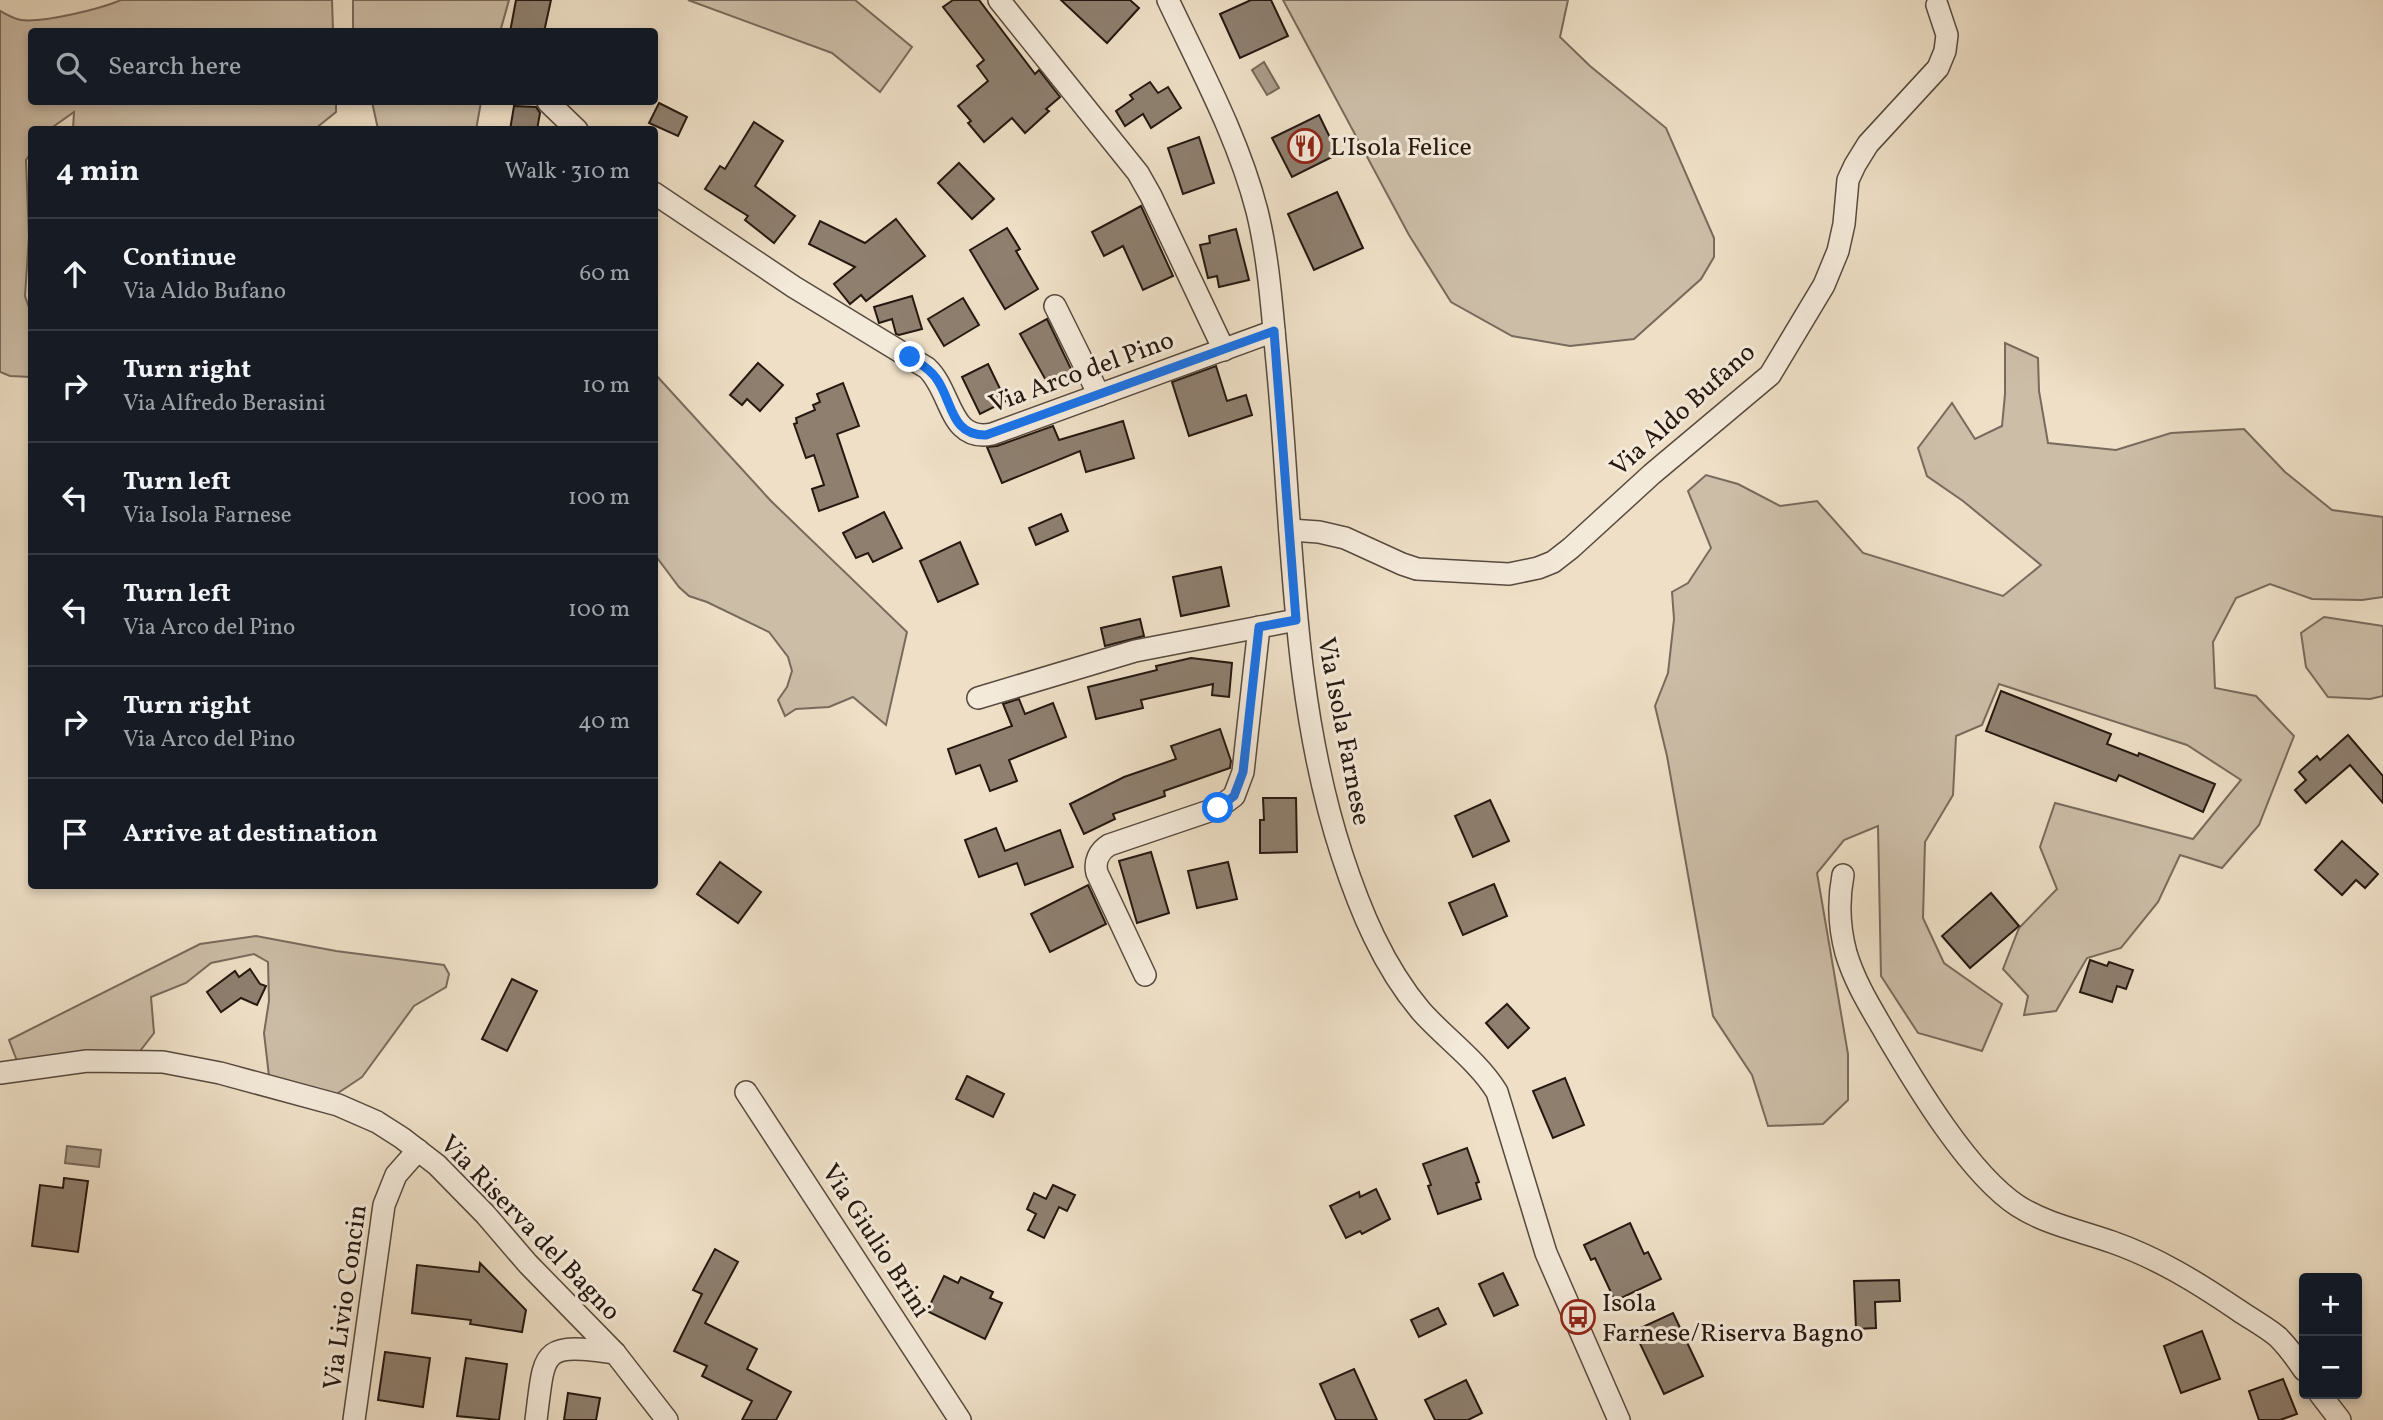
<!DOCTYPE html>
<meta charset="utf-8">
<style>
:root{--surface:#171b24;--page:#242831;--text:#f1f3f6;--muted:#9ea1a6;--line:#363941}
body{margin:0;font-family:Vollkorn,serif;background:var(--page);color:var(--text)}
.controls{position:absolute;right:21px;bottom:21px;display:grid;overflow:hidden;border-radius:7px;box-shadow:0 4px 10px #0003}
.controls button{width:63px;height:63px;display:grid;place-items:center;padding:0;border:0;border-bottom:2px solid var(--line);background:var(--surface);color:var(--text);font:35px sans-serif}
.stop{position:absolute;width:21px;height:21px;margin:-16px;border:5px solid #1a73e8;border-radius:50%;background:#fff}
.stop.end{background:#1a73e8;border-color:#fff;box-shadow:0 2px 7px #0008}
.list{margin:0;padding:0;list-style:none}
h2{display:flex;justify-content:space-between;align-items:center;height:91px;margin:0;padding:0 28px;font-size:30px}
h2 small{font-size:23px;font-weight:400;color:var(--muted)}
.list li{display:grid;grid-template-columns:46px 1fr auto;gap:21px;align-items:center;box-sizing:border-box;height:112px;padding:0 28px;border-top:2px solid var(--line)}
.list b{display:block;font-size:26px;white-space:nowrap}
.list p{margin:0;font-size:23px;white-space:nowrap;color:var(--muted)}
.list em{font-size:23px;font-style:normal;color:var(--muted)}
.icon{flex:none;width:38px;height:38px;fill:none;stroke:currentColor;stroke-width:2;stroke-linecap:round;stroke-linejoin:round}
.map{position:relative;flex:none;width:2383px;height:1420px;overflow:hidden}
.search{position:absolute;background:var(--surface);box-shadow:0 4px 10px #0003;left:28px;top:28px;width:630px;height:77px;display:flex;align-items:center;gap:18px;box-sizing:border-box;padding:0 24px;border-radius:7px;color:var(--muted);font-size:26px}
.panel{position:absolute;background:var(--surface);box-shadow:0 4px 10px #0003;left:28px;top:126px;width:630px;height:763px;border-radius:7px}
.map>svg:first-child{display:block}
.green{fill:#ccbda7;stroke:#786a5c;stroke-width:2}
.water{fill:#aa9b88;stroke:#756758;stroke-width:2}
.building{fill:#8e7f6f;stroke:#251810;stroke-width:2}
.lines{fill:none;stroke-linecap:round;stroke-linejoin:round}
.minor-casing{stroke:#574a3e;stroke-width:24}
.minor{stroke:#f4eada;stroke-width:21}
.route{stroke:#1a73e8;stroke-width:9}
.labels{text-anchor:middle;stroke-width:6;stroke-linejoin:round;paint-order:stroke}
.poi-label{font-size:26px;fill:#251810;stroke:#f4eada;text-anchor:start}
.street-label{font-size:26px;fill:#251810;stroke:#f4eada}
</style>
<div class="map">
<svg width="2383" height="1420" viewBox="0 0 2383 1420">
<rect width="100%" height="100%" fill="#eedfc6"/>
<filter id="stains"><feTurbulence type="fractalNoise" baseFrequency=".00286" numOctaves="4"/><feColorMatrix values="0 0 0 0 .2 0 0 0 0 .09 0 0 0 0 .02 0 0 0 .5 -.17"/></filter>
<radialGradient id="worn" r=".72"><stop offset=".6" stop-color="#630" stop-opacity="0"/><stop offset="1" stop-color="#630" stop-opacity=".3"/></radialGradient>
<g class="green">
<path d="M121 0H332L333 31 32 32V102H336V112L315 129H73L74 112 50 129 32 130 31 153 26 160 29 236 25 296 31 313V377L10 376 0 372V11C6 14 14 19 21 20 43 23 100 9 121 0Z"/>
<path d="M353 0H509L500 32 353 31Z"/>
<path d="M688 0H855L912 47 880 92 832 53Z"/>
<path d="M1283 0H1568L1560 37 1590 66 1666 128 1714 238V257L1701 279 1634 339 1570 346 1512 336 1451 302 1409 235Z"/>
<path d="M372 102H481L476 130 378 129Z"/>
<path d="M2005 343 2038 358 2039 391 2048 443 2116 450 2171 433 2244 429 2285 472 2332 510 2383 517V597L2362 600 2312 599 2270 584 2236 598 2213 642 2215 688 2256 696 2294 736 2259 825 2222 868 2180 855 2158 902 2121 948 2087 958 2056 1011 2024 1015 2028 996 2003 969 2019 928 2057 889 2040 847 2055 803 2193 839 2241 780 2187 745 1999 684 1982 725 1956 736 1953 795 1925 842 1923 918 1944 963 2002 1004 1982 1051 1918 1033 1881 976 1878 826 1844 840 1817 873 1848 1054V1100L1823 1124 1768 1126 1752 1075 1713 1016 1667 756 1655 706 1668 673 1674 619 1672 592 1688 583 1711 548 1688 491 1706 475 1738 484 1780 506 1817 501 1863 553 2003 596 2041 565 1963 501 1927 476 1918 448 1952 403 1975 439 2002 426 2005 394Z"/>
<path d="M655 374 771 501 907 632 886 725 853 697 829 707 796 709 785 716 778 700 787 687 792 671 788 657 769 632 707 602 689 596 679 587 655 555Z"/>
<path d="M2324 617 2383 626V696L2370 699 2328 697 2306 667 2301 633Z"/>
<path d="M256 936 336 951 444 965 449 974 446 987 414 1006 362 1077 332 1097 269 1076 264 1033 269 1001 268 962 254 954 211 963 186 983 151 997 154 1033 140 1051 17 1061 9 1040 200 944Z"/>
</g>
<g class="water">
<path d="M1264 62 1279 88 1267 95 1252 70Z"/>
<path d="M67 1146 101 1150 99 1167 65 1163Z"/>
</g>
<g class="building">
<path d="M516 0H551L544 32H510Z"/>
<path d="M953 0H979L1035 74 1039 70 1060 97 1046 109 1049 111 1025 133 1012 118 984 142 968 123 971 121 958 106 988 81 977 66 984 60 943 7Z"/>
<path d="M1061 0H1130L1139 8 1107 43Z"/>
<path d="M1251 0H1271L1288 36 1240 58 1220 14Z"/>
<path d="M1150 82 1158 93 1168 87 1181 108 1151 128 1143 114 1125 126 1116 111 1133 99 1130 95Z"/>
<path d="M659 103 687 117 678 136 649 123Z"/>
<path d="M514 106 536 107 540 113 537 130H510Z"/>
<path d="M1319 115 1338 154 1292 177 1272 138Z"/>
<path d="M754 122 783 141 755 186 795 216 774 243 745 220 748 216 705 189 720 166 725 169Z"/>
<path d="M1199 137 1214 183 1183 194 1168 148Z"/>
<path d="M959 163 994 199 972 219 938 183Z"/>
<path d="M1337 192 1363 248 1314 270 1288 214Z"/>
<path d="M1141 206 1173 276 1143 290 1123 246 1104 256 1092 232Z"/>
<path d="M896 219 925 256 866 301 861 295 850 304 834 284 855 267 809 244 820 221 865 243Z"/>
<path d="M1007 228 1020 249 1016 251 1038 289 1005 309 970 250Z"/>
<path d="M1236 229 1249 280 1219 287 1217 276 1208 278 1200 245 1210 243 1209 236Z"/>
<path d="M912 296 922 329 899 335 896 334 892 319 879 323 874 307Z"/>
<path d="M963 298 979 325 944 346 928 319Z"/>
<path d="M1047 319 1072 371 1048 384 1020 334Z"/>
<path d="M758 363 783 385 760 411 747 399 742 405 730 395Z"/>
<path d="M988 364 1006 401 980 414 962 377Z"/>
<path d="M1216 366 1227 401 1246 395 1252 415 1189 436 1172 382Z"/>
<path d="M843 383 859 426 837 434 858 497 819 511 812 489 824 485 814 455 806 458 794 424 797 423 796 418 815 410 813 405 820 402 817 394Z"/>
<path d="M1123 421 1134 458 1086 472 1080 451 1002 483 987 447 997 446 1053 426 1059 440Z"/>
<path d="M884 512 902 548 873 562 868 553 856 558 843 533Z"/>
<path d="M1061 514 1068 531 1036 545 1029 528Z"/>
<path d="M960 542 978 584 938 602 920 561Z"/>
<path d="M1221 567 1229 606 1181 616 1173 577Z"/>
<path d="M1140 619 1144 636 1105 646 1101 628Z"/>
<path d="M1191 658 1232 663 1229 697 1212 695 1213 684 1141 700 1143 708 1096 719 1088 687 1157 670 1156 666Z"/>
<path d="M2001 691 2111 734 2107 744 2138 756 2139 753 2215 784 2203 812 2119 775 2116 781 1986 731Z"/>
<path d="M1019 699 1025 714 1053 703 1066 737 1009 760 1017 781 990 791 980 765 956 774 948 749 1012 726 1003 704Z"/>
<path d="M1220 729 1231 761 1230 768 1164 791 1165 796 1113 814 1115 819 1084 834 1070 804 1124 777 1176 759 1171 746Z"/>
<path d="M2348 735 2383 776V803L2350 765 2306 803 2295 790 2306 780 2299 772 2317 756 2320 760Z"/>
<path d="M1263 798H1296L1297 852 1260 853V820H1264Z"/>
<path d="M1490 800 1509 841 1473 857 1455 816Z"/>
<path d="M996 828 1005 851 1060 830 1073 867 1025 885 1017 863 979 877 965 840Z"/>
<path d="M2342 841 2378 874 2365 888 2356 880 2342 895 2315 870Z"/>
<path d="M1151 852 1169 913 1137 923 1119 861Z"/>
<path d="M720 862 761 892 738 923 697 894Z"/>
<path d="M1228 862 1237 899 1197 908 1188 871Z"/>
<path d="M1494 884 1507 916 1463 935 1449 903Z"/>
<path d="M1088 885 1106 924 1050 952 1031 914Z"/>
<path d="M1991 893 2019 926 1970 968 1942 936Z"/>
<path d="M2090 960 2107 966 2109 962 2133 970 2126 989 2117 986 2112 1002 2080 992Z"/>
<path d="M250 969 260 984 266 986 257 1005 241 998 221 1012 207 992 235 971 239 977Z"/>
<path d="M512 979 537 991 507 1051 482 1039Z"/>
<path d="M1507 1004 1529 1028 1508 1048 1486 1023Z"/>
<path d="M967 1076 1004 1094 993 1117 956 1099Z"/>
<path d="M1565 1078 1584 1125 1553 1138 1533 1091Z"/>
<path d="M1467 1148 1479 1182 1476 1183 1481 1199 1438 1214 1428 1186 1431 1185 1423 1164Z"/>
<path d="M64 1178 88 1181 78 1252 32 1246 40 1185 63 1188Z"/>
<path d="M1053 1185 1075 1195 1067 1211 1059 1207 1044 1238 1028 1230 1036 1214 1027 1209 1034 1193 1046 1199Z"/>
<path d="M1376 1189 1390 1219 1362 1234 1360 1231 1346 1238 1330 1206 1359 1192 1360 1197Z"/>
<path d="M1630 1223 1644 1254 1648 1252 1661 1279 1615 1301 1595 1258 1591 1260 1584 1245Z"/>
<path d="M715 1249 738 1262 705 1323 757 1349 747 1369 791 1392 776 1420H742L752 1401 702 1376 707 1366 674 1351 702 1294 693 1290Z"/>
<path d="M480 1263 526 1310 522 1332 470 1324 471 1320 412 1313 417 1265 479 1272Z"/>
<path d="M1503 1273 1518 1305 1494 1316 1479 1284Z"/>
<path d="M944 1276 958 1283 961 1277 993 1292 990 1298 1002 1303 985 1339 927 1311Z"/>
<path d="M1899 1280 1900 1301 1875 1302 1876 1328 1856 1329 1854 1281Z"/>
<path d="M1438 1308 1446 1324 1419 1337 1411 1320Z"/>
<path d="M1673 1313 1703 1376 1664 1394 1634 1331Z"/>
<path d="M2202 1331 2220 1379 2181 1393 2164 1346Z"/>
<path d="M385 1352 430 1358 423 1407 378 1400Z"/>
<path d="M466 1358 507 1364 499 1420 457 1416Z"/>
<path d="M1354 1369 1377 1420H1336L1320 1384Z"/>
<path d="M2283 1379 2297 1414 2280 1420H2259L2249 1391Z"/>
<path d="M1466 1380 1482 1413 1468 1420H1435L1425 1400Z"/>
<path d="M568 1393 600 1398 596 1420H564Z"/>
</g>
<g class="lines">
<g class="minor-casing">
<g id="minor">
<path d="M999 0 1138 173 1151 196 1224 350"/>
<path d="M1168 0C1200 68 1238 137 1257 211 1269 260 1272 311 1277 362 1293 526 1290 696 1342 855 1360 910 1383 966 1421 1011 1445 1038 1478 1061 1497 1092L1546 1253 1619 1420"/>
<path d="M548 102 577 130"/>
<path d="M654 193 794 287 927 368C952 391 949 443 992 434L1274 331"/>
<path d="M1055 306 1099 395"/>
<path d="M1290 530 1319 532 1345 538 1402 564 1417 569 1509 574 1538 568 1553 562 1571 548 1652 474 1770 375 1824 285 1838 251 1844 224 1848 180 1855 165 1868 144 1938 68 1945 51 1947 35 1937 5"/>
<path d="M978 698 1135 651 1296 620"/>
<path d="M1843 875C1838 901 1839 927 1846 953 1855 983 1871 1008 1886 1034 1916 1085 1969 1174 2018 1206 2046 1224 2081 1231 2112 1242 2158 1258 2198 1283 2238 1310 2251 1319 2266 1327 2278 1337 2288 1347 2296 1358 2304 1370"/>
<path d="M1145 975 1097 873C1094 862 1099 851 1109 845L1218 808 1234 796 1243 772 1259 627"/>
<path d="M0 1073 87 1061 163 1062 220 1073 338 1105 377 1122 402 1138 437 1165 485 1214 528 1264 615 1353 667 1420"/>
<path d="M746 1092 960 1420"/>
<path d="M2320 1394 2340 1420"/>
<path d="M354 1420 384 1205 396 1175 418 1150"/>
<path d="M536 1420C545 1351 539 1342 615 1353"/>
</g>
</g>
<use href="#minor" class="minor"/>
</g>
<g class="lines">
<path class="route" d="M910 357C919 363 929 368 936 378 953 401 950 436 986 435L1274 331 1296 620 1259 627 1243 772 1234 796 1218 808"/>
</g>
<defs>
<g id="restaurant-ring" transform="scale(1.75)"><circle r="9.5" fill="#f4eada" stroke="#8f2418" stroke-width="1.5"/><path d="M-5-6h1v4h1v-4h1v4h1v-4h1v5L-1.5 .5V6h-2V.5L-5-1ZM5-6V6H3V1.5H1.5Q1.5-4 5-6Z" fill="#8f2418"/></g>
<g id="bus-ring" transform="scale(1.75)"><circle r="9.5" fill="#f4eada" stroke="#8f2418" stroke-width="1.5"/><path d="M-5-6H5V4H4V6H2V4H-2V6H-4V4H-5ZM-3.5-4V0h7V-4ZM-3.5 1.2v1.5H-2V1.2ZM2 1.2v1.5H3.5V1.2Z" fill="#8f2418"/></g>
</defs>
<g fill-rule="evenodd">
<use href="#restaurant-ring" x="1305" y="146"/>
<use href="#bus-ring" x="1578" y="1317"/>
</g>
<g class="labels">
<g class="poi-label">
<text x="1330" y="155">L'Isola Felice</text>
<text x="1602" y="1311">Isola<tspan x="1602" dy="30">Farnese/Riserva Bagno</tspan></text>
</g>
<g class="street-label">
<text transform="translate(1081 371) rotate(-20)" y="9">Via Arco del Pino</text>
<text transform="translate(1682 409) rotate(-42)" y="9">Via Aldo Bufano</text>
<text transform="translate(1345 731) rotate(79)" y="9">Via Isola Farnese</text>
<text transform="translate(531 1227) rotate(46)" y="9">Via Riserva del Bagno</text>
<text transform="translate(877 1240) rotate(57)" y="9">Via Giulio Brini</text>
<text transform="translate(344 1297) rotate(-82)" y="9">Via Livio Concin</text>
</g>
</g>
<rect width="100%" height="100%" filter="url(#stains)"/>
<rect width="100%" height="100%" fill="url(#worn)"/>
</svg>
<div class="controls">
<button>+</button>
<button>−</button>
</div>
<div class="stop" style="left:1218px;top:808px"></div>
<div class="stop end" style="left:910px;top:357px"></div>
<div class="search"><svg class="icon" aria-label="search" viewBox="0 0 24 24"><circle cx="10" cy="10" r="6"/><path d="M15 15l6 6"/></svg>Search here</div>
<section class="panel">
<h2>4 min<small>Walk · 310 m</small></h2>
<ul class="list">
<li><svg class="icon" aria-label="ahead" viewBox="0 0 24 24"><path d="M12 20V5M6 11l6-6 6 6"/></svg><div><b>Continue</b><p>Via Aldo Bufano</p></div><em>60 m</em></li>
<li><svg class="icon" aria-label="right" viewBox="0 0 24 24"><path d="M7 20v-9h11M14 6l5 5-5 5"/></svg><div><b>Turn right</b><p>Via Alfredo Berasini</p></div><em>10 m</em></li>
<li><svg class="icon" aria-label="left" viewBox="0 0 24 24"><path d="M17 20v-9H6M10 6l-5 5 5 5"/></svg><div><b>Turn left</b><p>Via Isola Farnese</p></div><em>100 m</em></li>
<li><svg class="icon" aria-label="left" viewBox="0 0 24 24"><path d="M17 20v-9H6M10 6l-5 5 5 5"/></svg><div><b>Turn left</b><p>Via Arco del Pino</p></div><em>100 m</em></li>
<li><svg class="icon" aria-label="right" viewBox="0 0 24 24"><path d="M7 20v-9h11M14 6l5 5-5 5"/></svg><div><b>Turn right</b><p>Via Arco del Pino</p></div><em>40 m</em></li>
<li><svg class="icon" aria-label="arrive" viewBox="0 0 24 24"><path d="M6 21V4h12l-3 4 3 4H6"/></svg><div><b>Arrive at destination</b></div></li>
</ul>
</section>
</div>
